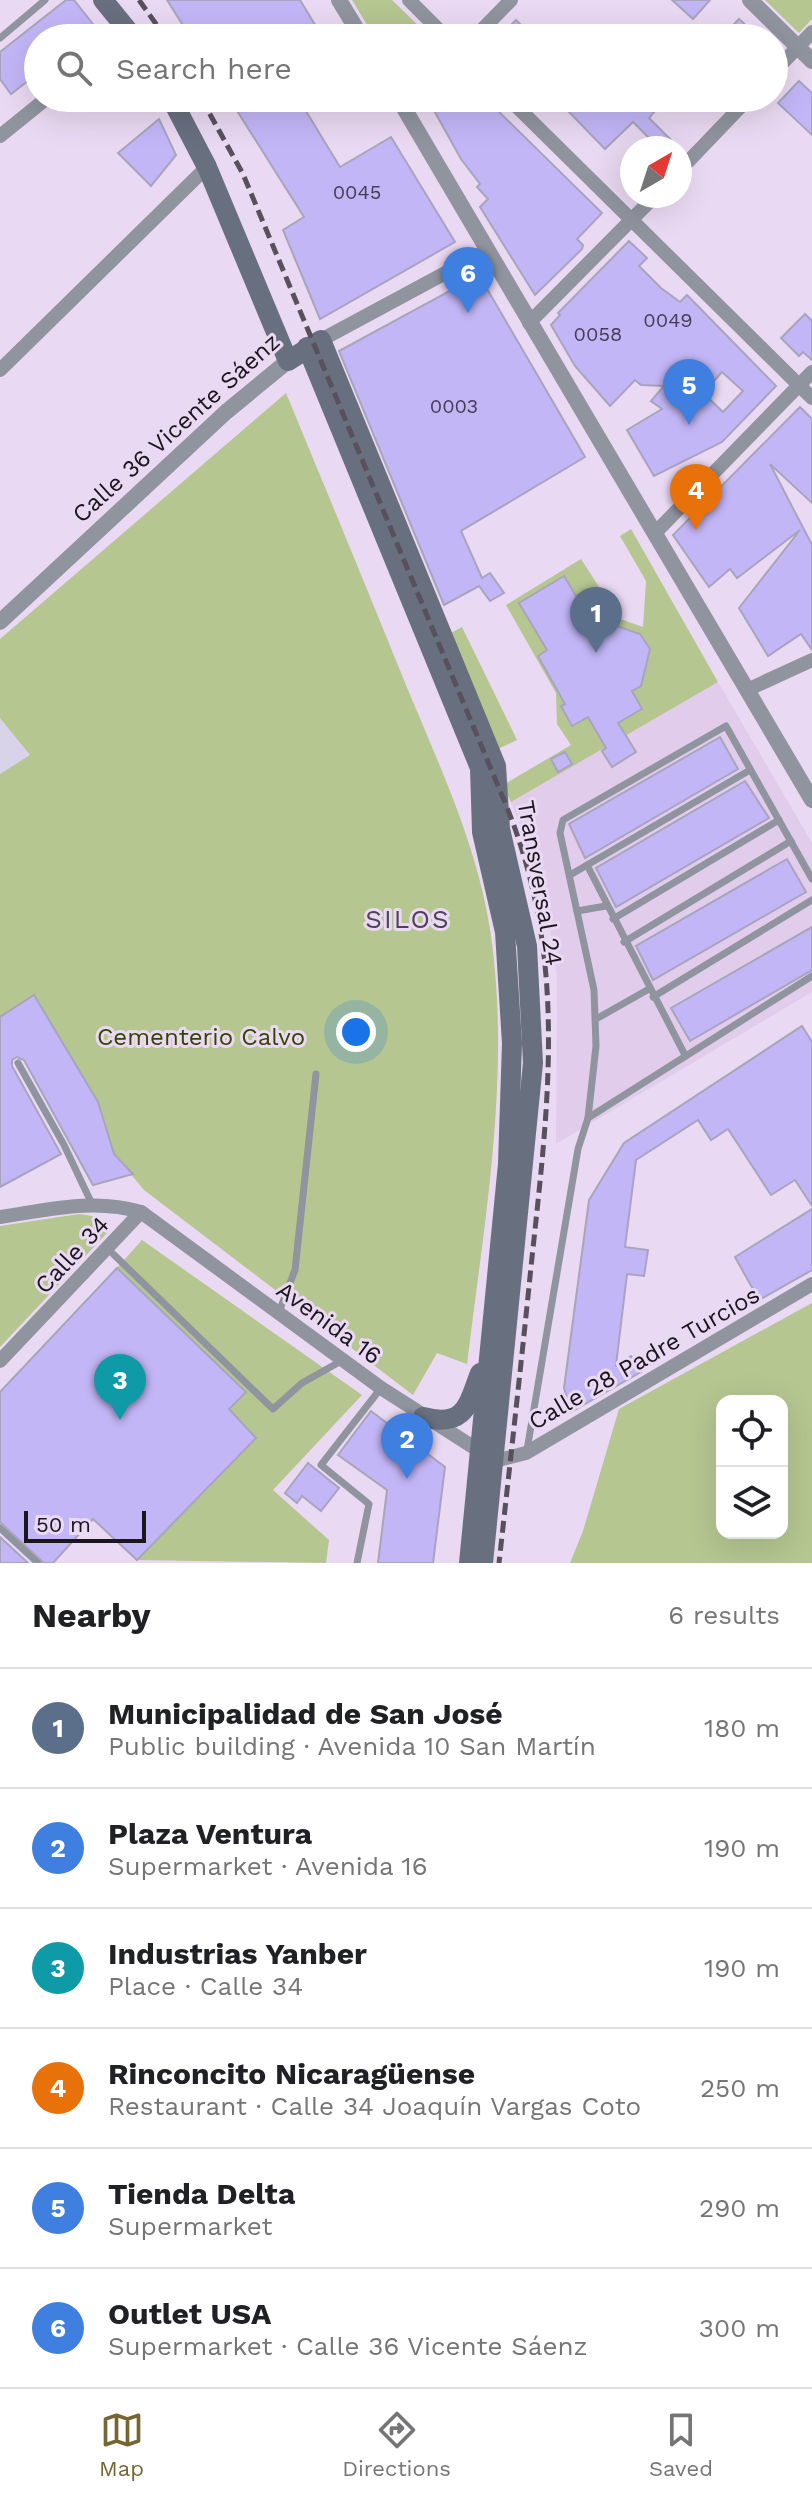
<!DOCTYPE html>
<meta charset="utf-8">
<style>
:root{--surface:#fff;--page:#f6f6f6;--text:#202124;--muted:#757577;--line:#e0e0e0;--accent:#756633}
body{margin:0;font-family:"Work Sans",sans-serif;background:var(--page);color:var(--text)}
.controls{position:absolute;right:24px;bottom:24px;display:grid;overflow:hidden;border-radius:16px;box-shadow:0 8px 32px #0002}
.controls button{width:72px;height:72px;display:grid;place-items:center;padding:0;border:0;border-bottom:2px solid var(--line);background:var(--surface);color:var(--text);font:40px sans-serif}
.compass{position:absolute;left:620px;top:136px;width:72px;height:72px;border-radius:50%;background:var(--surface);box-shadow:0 8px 32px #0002;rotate:39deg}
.scale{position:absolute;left:24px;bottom:20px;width:122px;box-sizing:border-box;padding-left:8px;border:4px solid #1b151e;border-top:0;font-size:22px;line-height:28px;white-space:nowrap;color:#1b151e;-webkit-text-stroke:6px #ead9f2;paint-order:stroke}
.you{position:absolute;left:356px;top:1032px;width:28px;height:28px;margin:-20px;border:6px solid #fff;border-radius:50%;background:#1a73e8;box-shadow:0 0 0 12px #1a73e833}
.badge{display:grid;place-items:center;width:52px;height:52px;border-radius:50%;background:var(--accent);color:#fff;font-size:26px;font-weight:700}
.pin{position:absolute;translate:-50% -66px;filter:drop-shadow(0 2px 4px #0008)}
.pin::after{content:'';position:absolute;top:42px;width:28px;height:24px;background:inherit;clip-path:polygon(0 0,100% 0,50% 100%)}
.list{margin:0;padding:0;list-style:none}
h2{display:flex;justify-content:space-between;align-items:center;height:104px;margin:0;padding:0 32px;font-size:34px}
h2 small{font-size:26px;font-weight:400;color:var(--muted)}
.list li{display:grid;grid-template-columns:52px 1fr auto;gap:24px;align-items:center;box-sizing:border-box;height:120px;padding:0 32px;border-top:2px solid var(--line)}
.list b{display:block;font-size:30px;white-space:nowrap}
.list p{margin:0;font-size:26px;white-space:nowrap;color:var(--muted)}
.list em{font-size:26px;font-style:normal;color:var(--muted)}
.icon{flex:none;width:44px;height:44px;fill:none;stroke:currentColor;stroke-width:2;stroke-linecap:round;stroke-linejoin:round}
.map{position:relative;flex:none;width:812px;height:1563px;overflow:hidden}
.search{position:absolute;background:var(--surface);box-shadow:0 8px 32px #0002;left:24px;right:24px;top:24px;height:88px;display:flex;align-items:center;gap:20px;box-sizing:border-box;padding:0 28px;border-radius:44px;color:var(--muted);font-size:30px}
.sheet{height:824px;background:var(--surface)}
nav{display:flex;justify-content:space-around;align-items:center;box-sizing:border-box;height:112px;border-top:2px solid var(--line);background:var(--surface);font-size:22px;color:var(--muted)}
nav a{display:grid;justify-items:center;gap:4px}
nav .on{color:var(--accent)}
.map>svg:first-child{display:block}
.built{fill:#e1ccec}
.education{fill:#d8d3e8}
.green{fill:#b5c691;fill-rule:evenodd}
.building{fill:#c3b6f7;stroke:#a8a4be;stroke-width:2;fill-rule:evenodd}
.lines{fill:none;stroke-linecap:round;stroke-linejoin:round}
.service{stroke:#8f949f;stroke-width:7}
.minor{stroke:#8f949f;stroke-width:14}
.tertiary{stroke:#8f949f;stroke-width:16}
.secondary{stroke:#68707f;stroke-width:20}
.rail{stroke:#59505e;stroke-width:5;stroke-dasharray:12 6;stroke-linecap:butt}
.labels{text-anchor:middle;stroke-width:6;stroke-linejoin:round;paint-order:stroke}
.number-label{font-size:20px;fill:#453d54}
.street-label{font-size:24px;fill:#1b151e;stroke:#ead9f2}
.park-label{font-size:24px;fill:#354300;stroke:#ead9f2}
.neighbourhood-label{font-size:26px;letter-spacing:2px;fill:#4f4156;stroke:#ead9f2}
</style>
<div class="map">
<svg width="812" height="1563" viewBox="0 0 812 1563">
<rect width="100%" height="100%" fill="#ead9f2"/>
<path class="built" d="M718 682 812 843V992L556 1144 557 976 543 886 511 802Z"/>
<path class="education" d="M0 718 31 755 0 774Z"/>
<g class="green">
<path d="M352 0H392L431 38H375Z"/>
<path d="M765 0H812V19L799 33Z"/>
<path d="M286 393C327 492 368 591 408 690 441 769 479 850 491 936 511 1077 484 1223 467 1364L437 1353 413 1395 144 1190 114 1154 98 1102 34 995 0 1017V774L30 755 0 718V639Z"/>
<path d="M631 529 718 682 511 802 503 785 571 745 557 724 556 693 506 605 581 559 603 593 600 612 643 627 646 581 620 536ZM564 576 595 628 640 634 650 649 641 686 632 691 642 709 598 734 570 688 559 694 551 679 561 673 556 665 546 671 538 657 547 650 519 603Z"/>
<path d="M462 627 517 740 494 751 447 635Z"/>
<path d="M79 1214 99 1217 108 1232 0 1347V1226Z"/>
<path d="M142 1240 362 1395 273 1490 329 1540 326 1563 137 1560 256 1438 229 1409 246 1391 117 1268Z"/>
<path d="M812 1303V1563H570L583 1531 619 1409ZM722 1401H782V1533H722Z"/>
</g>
<g class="building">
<path d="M66 0H74L96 28 83 38H38V73L11 94 0 79V52Z"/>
<path d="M167 0H300L323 38H191Z"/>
<path d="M672 0H710L693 19Z"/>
<path d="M739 19 760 38H721Z"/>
<path d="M516 20 534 38H498Z"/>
<path d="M799 81 812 93V135L778 103Z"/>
<path d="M229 98H298L340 167 391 137 455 242 320 319 283 230 304 217Z"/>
<path d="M437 98H485L602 213 577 239 583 245 582 249 535 295 480 207 488 199 477 187 480 184 461 159 431 105Z"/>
<path d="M581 98H666L649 118 679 148H659L633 122 605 149 568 111Z"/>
<path d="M159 119 176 155 151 186 118 153Z"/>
<path d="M629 241 647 258 639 266 661 288 680 302 687 295 776 386 722 442 654 476 627 430 662 409 651 401 664 386 641 385 635 380 610 406 575 366 551 325 560 315 558 313ZM722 372 743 391 723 412 703 393Z"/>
<path d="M479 275 585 457 461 531 482 578 490 573 504 593 490 601 479 586 444 605 339 351Z"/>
<path d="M805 314 812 321V360L803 352 799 356 781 338Z"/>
<path d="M800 407 812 419V503L770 464 812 545V650L801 634 768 656 739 608 800 530 737 578 730 569 709 587 673 535Z"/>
<path d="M564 576 595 628 605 622 640 634 650 649 641 686 632 691 642 709 618 723 636 752 612 767 602 751 606 748 588 717 572 726 561 706 565 704 538 656 547 650 519 603Z"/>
<path d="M720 737 738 769 585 858 569 824Z"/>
<path d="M565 752 572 764 558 772 551 759Z"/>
<path d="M745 781 769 818 616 907 596 868Z"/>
<path d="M787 859 806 892 653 980 636 946Z"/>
<path d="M812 927V970L690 1041 671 1008Z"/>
<path d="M34 995 98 1102 114 1154 133 1174 93 1185 24 1060 17 1057 12 1060V1066L61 1154 0 1187V1017Z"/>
<path d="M802 1026 812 1042V1206L795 1180 771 1195 728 1129 711 1140 698 1120 636 1160 625 1247 648 1250 644 1276 627 1274 616 1365 631 1356 641 1372 571 1412 564 1388 589 1200 624 1143Z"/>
<path d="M812 1209V1270L759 1300 735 1257Z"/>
<path d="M117 1268 246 1392 229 1409 256 1438 137 1560 93 1519 53 1563H44L0 1522V1392Z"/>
<path d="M371 1411 445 1467 433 1563H378L387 1490 338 1455Z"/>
<path d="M308 1463 339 1488 321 1511 302 1496 297 1503 285 1493Z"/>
<path d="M0 1537 28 1563H0Z"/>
</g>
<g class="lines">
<g class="service">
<path d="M0 38 45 0"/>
<path d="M587 865 685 1055"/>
<path d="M570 875 750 770"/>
<path d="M812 879 726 726 563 820 560 833 594 990 596 1046 588 1118 812 976"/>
<path d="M577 911 606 906"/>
<path d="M613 919 779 820"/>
<path d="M624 942 791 841"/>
<path d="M653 997 812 900"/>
<path d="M596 1019 649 989"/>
<path d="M18 1063 64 1145 92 1204"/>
<path d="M108 1249 273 1409 302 1383 343 1360"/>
<path d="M279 1312 295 1270 316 1074"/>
<path d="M527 1450 578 1149 588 1118"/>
<path d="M0 1528 38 1563"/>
<path d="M357 1563 369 1504 321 1465 381 1388"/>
</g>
<g class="minor">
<path d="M409 0 447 38"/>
<path d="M474 38 511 0"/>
<path d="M774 72 812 32"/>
<path d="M508 98 812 398"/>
<path d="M0 136 47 98"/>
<path d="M680 170 749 98"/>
<path d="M529 323 655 196"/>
<path d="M321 340 488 250"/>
<path d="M0 370 207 167"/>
<path d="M655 533 812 372"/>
<path d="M747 690 812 660"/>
<path d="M0 1217C48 1210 94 1198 141 1212L381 1388 495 1461 526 1453 812 1284"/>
<path d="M0 1361 141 1212"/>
</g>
<g class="tertiary">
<path d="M339 0 362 38"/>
<path d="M750 0 812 61"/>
<path d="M398 98 812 800"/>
<path d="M0 622 226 412 288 361"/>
</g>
<g class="secondary">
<path d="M103 0 134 38"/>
<path d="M171 98 207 167 288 361 321 340 496 766 500 829 527 946 533 1063 483 1563"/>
<path d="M307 347 480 768 482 832 505 932 512 1043 508 1164 469 1563"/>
<path d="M423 1417C465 1428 468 1405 480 1373"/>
</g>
<g class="rail">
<path d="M139 0 166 38"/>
<path d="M201 98 243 174 506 805C569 960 548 1106 531 1267 521 1366 510 1464 499 1563"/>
</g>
</g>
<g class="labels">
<g class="number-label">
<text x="357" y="199">0045</text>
<text x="668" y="327">0049</text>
<text x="598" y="341">0058</text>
<text x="454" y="413">0003</text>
</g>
<g class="street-label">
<text transform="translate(176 428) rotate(-42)" y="8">Calle 36 Vicente Sáenz</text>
<text transform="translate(540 883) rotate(80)" y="8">Transversal 24</text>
<text transform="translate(72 1255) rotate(-47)" y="8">Calle 34</text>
<text transform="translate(329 1323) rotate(36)" y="8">Avenida 16</text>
<text transform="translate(644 1358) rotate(-30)" y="8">Calle 28 Padre Turcios</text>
</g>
<g class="park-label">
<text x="201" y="1045">Cementerio Calvo</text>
</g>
<g class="neighbourhood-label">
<text x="408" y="928">SILOS</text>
</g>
</g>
</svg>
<div class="controls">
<button><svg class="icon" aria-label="locate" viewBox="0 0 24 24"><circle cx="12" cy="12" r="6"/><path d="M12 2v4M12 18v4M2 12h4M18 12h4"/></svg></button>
<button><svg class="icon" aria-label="layers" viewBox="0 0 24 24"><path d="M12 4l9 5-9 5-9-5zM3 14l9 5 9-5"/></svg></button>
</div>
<svg class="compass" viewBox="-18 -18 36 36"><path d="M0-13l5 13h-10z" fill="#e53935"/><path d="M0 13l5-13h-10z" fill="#757577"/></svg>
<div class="scale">50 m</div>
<div class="you"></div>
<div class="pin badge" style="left:596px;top:653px;background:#5c6f8a">1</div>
<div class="pin badge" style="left:407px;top:1479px;background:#3f7fe0">2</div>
<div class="pin badge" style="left:120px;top:1420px;background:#0f9aa8">3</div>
<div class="pin badge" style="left:696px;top:530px;background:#e8710a">4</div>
<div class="pin badge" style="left:689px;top:425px;background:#3f7fe0">5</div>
<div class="pin badge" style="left:468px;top:313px;background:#3f7fe0">6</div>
<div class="search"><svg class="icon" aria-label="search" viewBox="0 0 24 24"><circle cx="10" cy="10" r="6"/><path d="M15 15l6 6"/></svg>Search here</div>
</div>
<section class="sheet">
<h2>Nearby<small>6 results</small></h2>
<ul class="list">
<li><span class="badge" style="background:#5c6f8a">1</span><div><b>Municipalidad de San José</b><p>Public building · Avenida 10 San Martín</p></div><em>180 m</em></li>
<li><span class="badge" style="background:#3f7fe0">2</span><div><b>Plaza Ventura</b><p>Supermarket · Avenida 16</p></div><em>190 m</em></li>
<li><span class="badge" style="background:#0f9aa8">3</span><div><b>Industrias Yanber</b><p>Place · Calle 34</p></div><em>190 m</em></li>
<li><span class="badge" style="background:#e8710a">4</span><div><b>Rinconcito Nicaragüense</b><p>Restaurant · Calle 34 Joaquín Vargas Coto</p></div><em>250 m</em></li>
<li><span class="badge" style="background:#3f7fe0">5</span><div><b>Tienda Delta</b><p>Supermarket</p></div><em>290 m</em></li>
<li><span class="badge" style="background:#3f7fe0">6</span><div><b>Outlet USA</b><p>Supermarket · Calle 36 Vicente Sáenz</p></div><em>300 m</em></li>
</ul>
</section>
<nav>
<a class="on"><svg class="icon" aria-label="map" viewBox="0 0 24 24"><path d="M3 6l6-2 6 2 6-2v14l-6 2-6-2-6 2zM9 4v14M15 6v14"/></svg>Map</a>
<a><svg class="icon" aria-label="directions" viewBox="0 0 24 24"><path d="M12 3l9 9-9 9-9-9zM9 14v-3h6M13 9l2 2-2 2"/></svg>Directions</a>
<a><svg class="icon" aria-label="saved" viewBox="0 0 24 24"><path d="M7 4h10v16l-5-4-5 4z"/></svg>Saved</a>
</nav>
